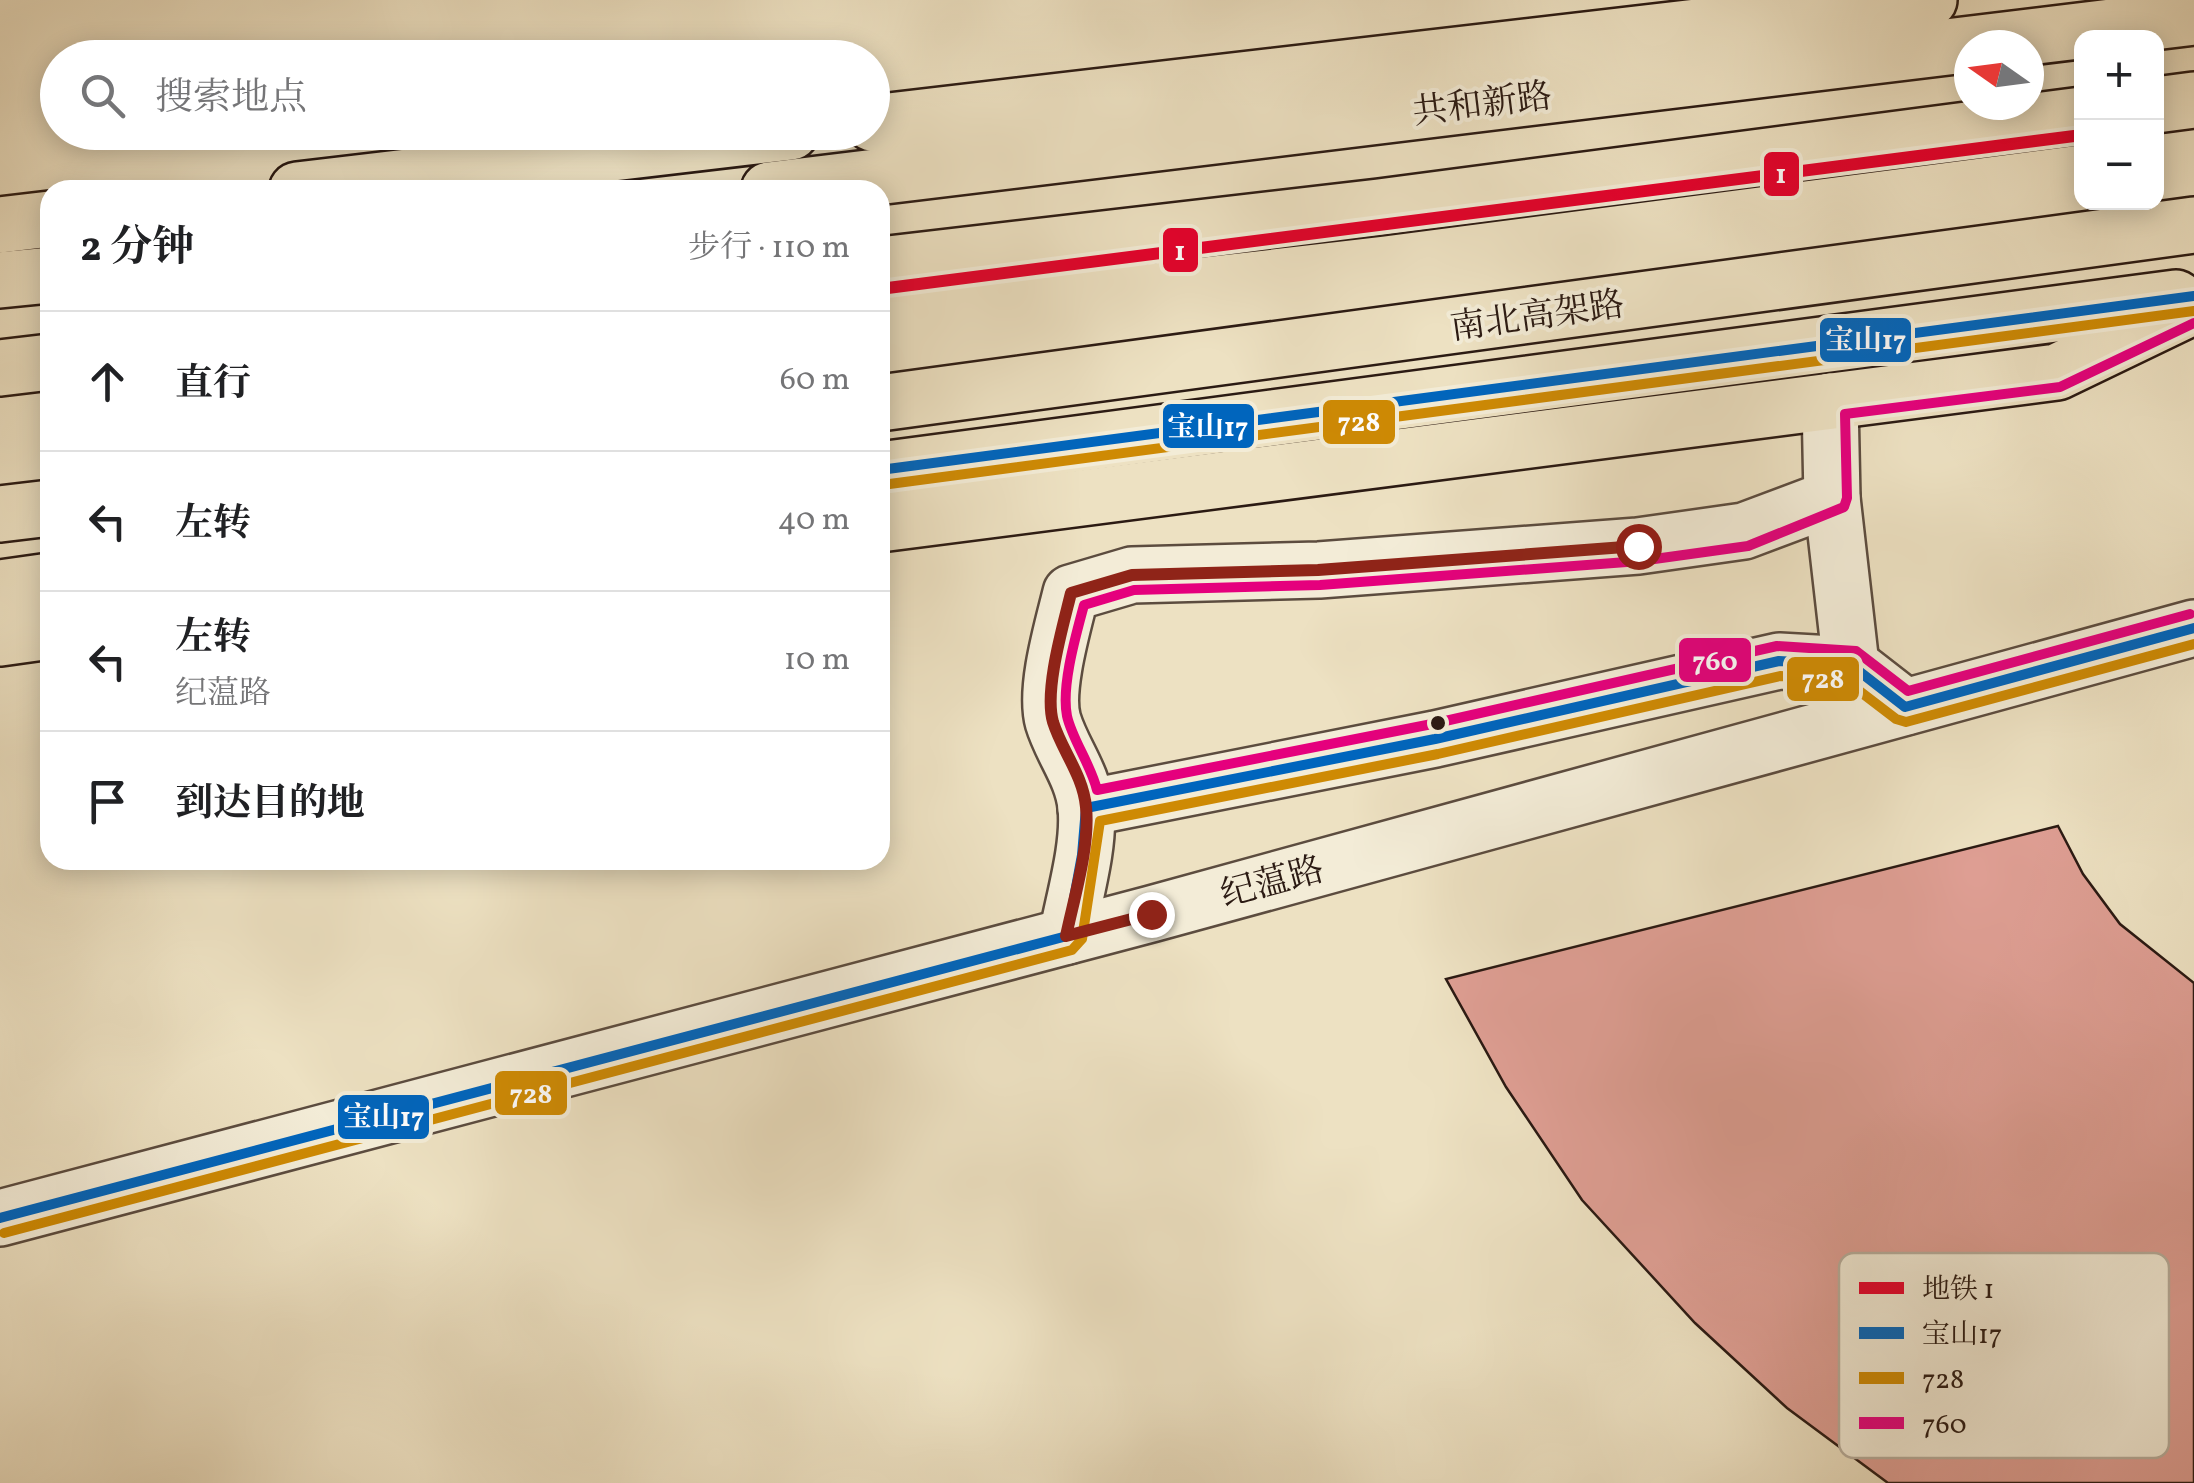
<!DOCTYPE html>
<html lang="zh">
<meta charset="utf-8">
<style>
:root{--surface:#fff;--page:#f6f6f6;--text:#202124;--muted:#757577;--line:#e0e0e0}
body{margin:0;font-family:Vollkorn,"Noto Serif SC",serif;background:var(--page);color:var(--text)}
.controls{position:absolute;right:30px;top:30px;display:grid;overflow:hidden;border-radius:20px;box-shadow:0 5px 25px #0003}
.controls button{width:90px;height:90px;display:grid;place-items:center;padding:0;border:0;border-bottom:2px solid var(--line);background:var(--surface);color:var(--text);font:50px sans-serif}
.compass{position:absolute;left:1954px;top:30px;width:90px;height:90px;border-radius:50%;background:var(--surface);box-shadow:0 5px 25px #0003;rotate:284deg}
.stop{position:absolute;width:30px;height:30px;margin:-22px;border:8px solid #8f2418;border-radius:50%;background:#fff}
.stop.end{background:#8f2418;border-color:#fff;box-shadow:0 2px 10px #0008}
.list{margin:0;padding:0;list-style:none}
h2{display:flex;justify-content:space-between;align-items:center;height:130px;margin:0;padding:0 40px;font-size:42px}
h2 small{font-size:32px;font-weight:400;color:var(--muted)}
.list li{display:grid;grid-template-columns:65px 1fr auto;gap:30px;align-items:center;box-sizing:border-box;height:140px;padding:0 40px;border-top:2px solid var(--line)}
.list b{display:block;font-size:38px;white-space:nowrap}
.list p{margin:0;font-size:32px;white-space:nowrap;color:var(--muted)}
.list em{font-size:32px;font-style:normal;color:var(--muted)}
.icon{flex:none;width:55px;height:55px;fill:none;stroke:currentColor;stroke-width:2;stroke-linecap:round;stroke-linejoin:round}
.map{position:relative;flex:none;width:2194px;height:1483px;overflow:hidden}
.search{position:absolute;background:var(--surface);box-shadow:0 5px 25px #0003;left:40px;top:40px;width:850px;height:110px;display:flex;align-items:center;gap:25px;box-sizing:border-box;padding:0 35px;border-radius:55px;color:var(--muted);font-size:38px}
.panel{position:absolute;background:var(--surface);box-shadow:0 5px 25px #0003;left:40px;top:180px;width:850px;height:690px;border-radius:30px}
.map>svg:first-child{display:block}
.building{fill:#de9e93;stroke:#2b1a13;stroke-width:2.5}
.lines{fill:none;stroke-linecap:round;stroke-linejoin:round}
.minor-casing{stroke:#5c4c3f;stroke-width:60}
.major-casing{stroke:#2b1a13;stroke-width:60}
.highway-casing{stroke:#2b1a13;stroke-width:60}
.minor{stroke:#f3ecd7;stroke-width:55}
.major{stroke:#ede1c2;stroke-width:55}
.highway{stroke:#ede1c2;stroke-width:55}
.bus-1-casing{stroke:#f3ecd7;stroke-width:18}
.bus-2-casing{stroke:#f3ecd7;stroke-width:18}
.bus-3-casing{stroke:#f3ecd7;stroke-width:18}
.bus-1{stroke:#0065bd;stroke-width:10}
.bus-2{stroke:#ce8a04;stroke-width:10}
.bus-3{stroke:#e5007d;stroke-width:10}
.metro-1-casing{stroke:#f3ecd7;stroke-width:20}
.metro-1{stroke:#e4002b;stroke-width:12}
.route{stroke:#8f2418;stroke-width:12}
.bus-dot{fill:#2b1a13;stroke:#f3ecd7;stroke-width:4}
.labels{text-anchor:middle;stroke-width:8;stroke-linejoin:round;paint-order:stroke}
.street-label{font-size:35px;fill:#2b1a13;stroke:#f3ecd7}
.key{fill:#f3ecd7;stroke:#b7ad9c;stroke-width:2.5}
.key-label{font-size:28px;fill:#2b1a13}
.line-badge{stroke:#f3ecd7;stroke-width:4}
.badge-label{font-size:28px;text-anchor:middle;font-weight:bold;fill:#fff}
</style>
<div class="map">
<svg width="2194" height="1483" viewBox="0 0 2194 1483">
<rect width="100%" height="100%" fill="#ede1c2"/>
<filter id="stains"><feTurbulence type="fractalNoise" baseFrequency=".002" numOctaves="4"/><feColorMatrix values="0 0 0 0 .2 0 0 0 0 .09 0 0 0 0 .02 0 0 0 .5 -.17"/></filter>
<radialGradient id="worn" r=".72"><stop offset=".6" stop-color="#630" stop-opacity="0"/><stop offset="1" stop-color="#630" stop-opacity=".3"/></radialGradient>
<path class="building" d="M2058 826 2083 874 2120 924 2194 983V1483H1888L1787 1408 1695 1323 1582 1200 1506 1087 1446 979Z"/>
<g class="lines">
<g class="minor-casing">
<g id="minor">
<path d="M1832 498 1851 665"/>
<path d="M1086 808 1435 739 1779 661 1851 665 1905 707"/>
<path d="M1067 936C1074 898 1090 846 1086 807 1083 775 1062 751 1053 721 1044 689 1063 626 1071 593L1132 575 1319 570 1638 546 1744 531 1832 498 1830 401"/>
<path d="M0 1218 1151 914 2194 628"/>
</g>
</g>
<g class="major-casing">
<g id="major">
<path d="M872 123 1929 0"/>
<path d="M297 190 791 132"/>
<path d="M769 190 2194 17"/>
<path d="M0 225 50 219"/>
<path d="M0 280 50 275"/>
<path d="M880 470 2176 298"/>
<path d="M880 524 2057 372 2194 306"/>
<path d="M0 588 50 581"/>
<path d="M0 638 50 631"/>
</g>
</g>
<g class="highway-casing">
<g id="highway">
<path d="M2156 105 2194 100"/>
<path d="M880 265 1379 207 2082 115"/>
<path d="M0 368 50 362"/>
<path d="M880 403 2194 225"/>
<path d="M0 514 50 508"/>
</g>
</g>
<use href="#minor" class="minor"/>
<use href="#major" class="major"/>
<use href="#highway" class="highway"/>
<g class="bus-1-casing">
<g id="bus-1">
<path d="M880 470 2194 296"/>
<path d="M0 1218 1067 936 1082 855 1086 808 1435 739 1779 661 1851 665 1905 707 2194 628"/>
</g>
</g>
<g class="bus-2-casing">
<g id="bus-2">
<path d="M882 485 2194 311"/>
<path d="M4 1233 1072 950 1082 939 1100 821 1438 754 1780 676 1845 680 1896 719 1906 722 2194 644"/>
</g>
</g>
<g class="bus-3-casing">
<path id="bus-3" d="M2190 614 1908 691 1856 651 1777 646 1432 724 1097 790C1091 765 1072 739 1067 716 1061 686 1076 635 1084 605L1134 590 1320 585 1640 561 1748 546 1844 507 1847 498 1845 414 2060 387 2194 323"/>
</g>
<use href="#bus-1" class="bus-1"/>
<use href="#bus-2" class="bus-2"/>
<use href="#bus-3" class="bus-3"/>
<g class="metro-1-casing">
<path id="metro-1" d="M880 289 2082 135"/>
</g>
<use href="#metro-1" class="metro-1"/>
</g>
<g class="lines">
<path class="route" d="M1151 914 1066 936C1074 898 1090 846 1086 807 1083 775 1062 751 1053 722 1044 690 1063 626 1071 593L1132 575 1318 570 1638 546"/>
</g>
<circle class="bus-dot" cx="1438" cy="723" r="9"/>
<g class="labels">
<g class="street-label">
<text transform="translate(1482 103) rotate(-7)" y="12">共和新路</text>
<text transform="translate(1537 315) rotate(-8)" y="12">南北高架路</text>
<text transform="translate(1272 881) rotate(-15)" y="12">纪蕰路</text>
</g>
</g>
<rect x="1839" y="1253" width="330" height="205" rx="15" class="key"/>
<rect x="1859" y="1282" width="45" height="12" fill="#e4002b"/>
<rect x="1859" y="1327" width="45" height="12" fill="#0065bd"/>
<rect x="1859" y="1372" width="45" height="12" fill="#ce8a04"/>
<rect x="1859" y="1417" width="45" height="12" fill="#e5007d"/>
<g class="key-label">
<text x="1922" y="1298">地铁 1</text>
<text x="1922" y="1343">宝山17</text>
<text x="1922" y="1388">728</text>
<text x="1922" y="1433">760</text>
</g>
<g class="line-badge">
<rect x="1762" y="150" width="39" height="48" rx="10" fill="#e4002b"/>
<rect x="1161" y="226" width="39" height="48" rx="10" fill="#e4002b"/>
<rect x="1818" y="316" width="95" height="48" rx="10" fill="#0065bd"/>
<rect x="1321" y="398" width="76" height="48" rx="10" fill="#ce8a04"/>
<rect x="1161" y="402" width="95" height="48" rx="10" fill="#0065bd"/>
<rect x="1677" y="636" width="76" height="48" rx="10" fill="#e5007d"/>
<rect x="1785" y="655" width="76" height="48" rx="10" fill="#ce8a04"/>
<rect x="493" y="1069" width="76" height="48" rx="10" fill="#ce8a04"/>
<rect x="336" y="1093" width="95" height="48" rx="10" fill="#0065bd"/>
</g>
<g class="badge-label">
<text x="1781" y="183">1</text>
<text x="1180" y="260">1</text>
<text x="1866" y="349">宝山17</text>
<text x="1359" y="431">728</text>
<text x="1208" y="436">宝山17</text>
<text x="1715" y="670">760</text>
<text x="1823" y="688">728</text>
<text x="531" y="1103">728</text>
<text x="384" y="1126">宝山17</text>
</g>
<rect width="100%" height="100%" filter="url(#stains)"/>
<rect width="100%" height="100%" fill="url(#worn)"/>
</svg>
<div class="controls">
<button>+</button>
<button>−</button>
</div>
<svg class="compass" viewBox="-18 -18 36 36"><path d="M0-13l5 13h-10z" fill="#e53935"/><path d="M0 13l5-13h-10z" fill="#757577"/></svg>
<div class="stop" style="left:1638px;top:546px"></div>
<div class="stop end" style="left:1151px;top:914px"></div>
<div class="search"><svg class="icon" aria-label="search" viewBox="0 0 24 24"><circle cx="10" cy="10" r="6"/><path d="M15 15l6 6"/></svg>搜索地点</div>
<section class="panel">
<h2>2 分钟<small>步行 · 110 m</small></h2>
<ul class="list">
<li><svg class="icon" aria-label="ahead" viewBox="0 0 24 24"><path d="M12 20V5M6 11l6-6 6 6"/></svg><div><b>直行</b></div><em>60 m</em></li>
<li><svg class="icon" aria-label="left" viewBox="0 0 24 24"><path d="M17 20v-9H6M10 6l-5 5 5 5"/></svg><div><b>左转</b></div><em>40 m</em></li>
<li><svg class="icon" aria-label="left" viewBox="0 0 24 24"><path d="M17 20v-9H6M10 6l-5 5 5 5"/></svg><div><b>左转</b><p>纪蕰路</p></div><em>10 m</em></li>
<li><svg class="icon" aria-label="arrive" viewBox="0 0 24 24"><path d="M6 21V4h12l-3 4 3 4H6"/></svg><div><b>到达目的地</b></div></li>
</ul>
</section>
</div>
